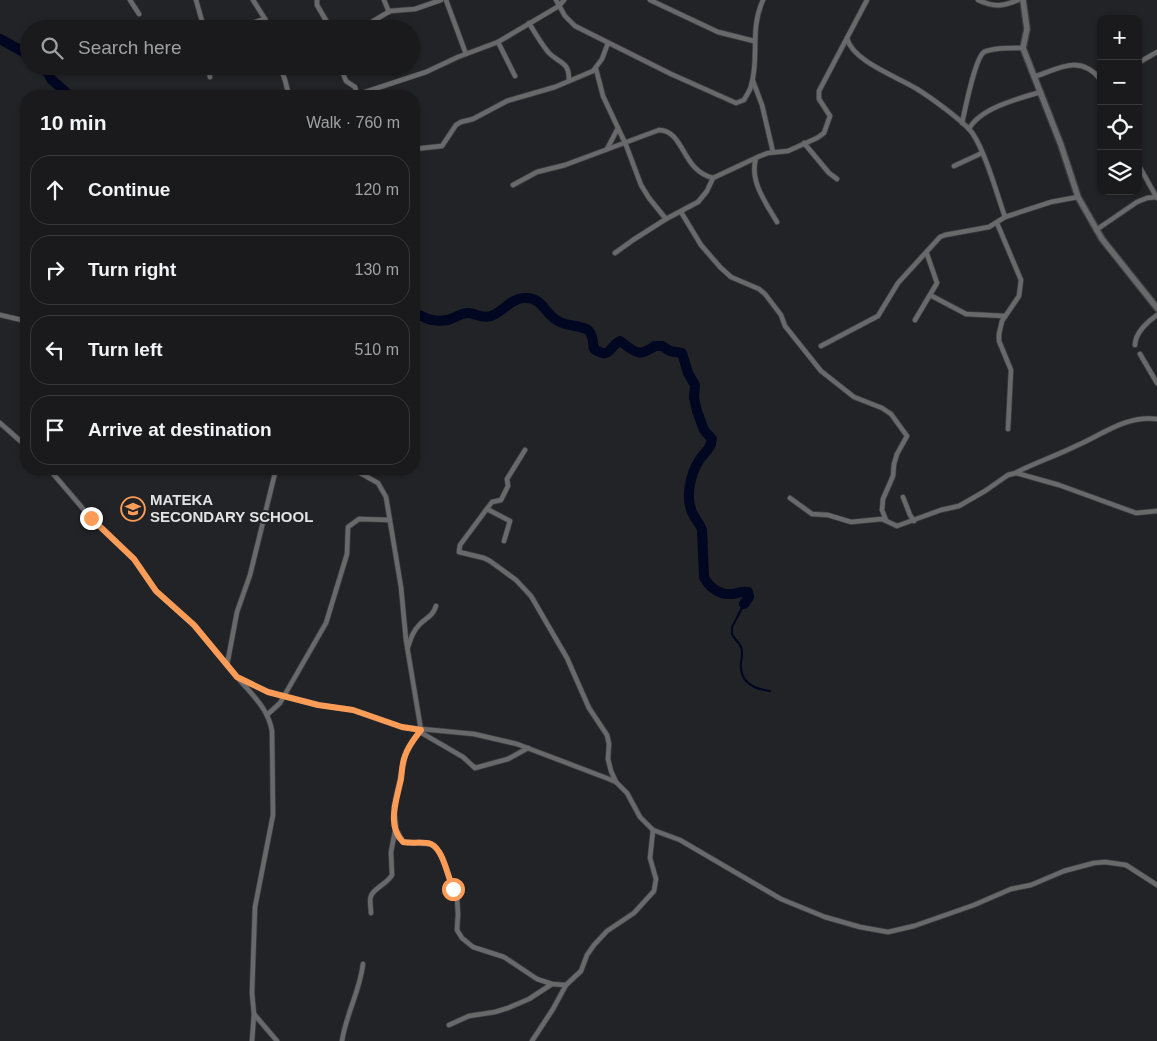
<!DOCTYPE html>
<meta charset="utf-8">
<style>
:root{--surface:#1a1a1c;--page:#272729;--text:#f1f3f6;--muted:#9fa1a3;--line:#38383b}
body{margin:0;font-family:Helvetica,sans-serif;background:var(--page);color:var(--text)}
.controls{position:absolute;right:15px;top:15px;display:grid;overflow:hidden;border-radius:10px;box-shadow:0 1px 4px #0004}
.controls button{width:45px;height:45px;display:grid;place-items:center;padding:0;border:0;border-bottom:1px solid var(--line);background:var(--surface);color:var(--text);font:25px sans-serif}
.stop{position:absolute;width:15px;height:15px;margin:-11px;border:4px solid #fd9c56;border-radius:50%;background:#fff}
.stop.end{background:#fd9c56;border-color:#fff;box-shadow:0 1px 5px #0008}
.list{margin:0;padding:0;list-style:none}
h2{display:flex;justify-content:space-between;align-items:center;height:65px;margin:0;padding:0 20px;font-size:21px}
h2 small{font-size:16px;font-weight:400;color:var(--muted)}
.list li{display:grid;grid-template-columns:32px 1fr auto;gap:15px;align-items:center;box-sizing:border-box;height:70px;margin:0 10px 10px;padding:0 10px;border:1px solid var(--line);border-radius:20px}
.list b{display:block;font-size:19px;white-space:nowrap}
.list em{font-size:16px;font-style:normal;color:var(--muted)}
.icon{flex:none;width:28px;height:28px;fill:none;stroke:currentColor;stroke-width:2;stroke-linecap:round;stroke-linejoin:round}
.map{position:relative;flex:none;width:1157px;height:1041px;overflow:hidden}
.search{position:absolute;background:var(--surface);box-shadow:0 1px 4px #0004;left:20px;top:20px;width:400px;height:55px;display:flex;align-items:center;gap:12px;box-sizing:border-box;padding:0 18px;border-radius:28px;color:var(--muted);font-size:19px}
.panel{position:absolute;background:var(--surface);box-shadow:0 1px 4px #0004;left:20px;top:90px;width:400px;height:385px;border-radius:20px}
.map>svg:first-child{display:block}
.lines{fill:none;stroke-linecap:round;stroke-linejoin:round}
.stream{stroke:#010621;stroke-width:2}
.river{stroke:#010621;stroke-width:10}
.minor-casing{stroke:#3d3e41;stroke-width:6}
.tertiary-casing{stroke:#3d3e41;stroke-width:8}
.minor{stroke:#69696b;stroke-width:4.5}
.tertiary{stroke:#69696b;stroke-width:5.5}
.route{stroke:#fd9c56;stroke-width:6}
.labels{text-anchor:middle;stroke-width:4;stroke-linejoin:round;paint-order:stroke}
.poi-label{font-size:15px;font-weight:bold;fill:#e1e2e4;stroke:#222326;text-anchor:start}
</style>
<div class="map">
<svg width="1157" height="1041" viewBox="0 0 1157 1041">
<rect width="100%" height="100%" fill="#222326"/>
<g class="lines">
<path class="stream" d="M744 604 732 627V634C734 639 739 642 741 647 743 651 742 657 741 662 739 682 753 689 770 691"/>
<g class="river">
<path d="M0 39 29 55"/>
<path d="M44 66 51 79 70 96"/>
<path d="M414 321 418 315C422 315 424 318 428 319 433 321 442 321 447 320 454 319 462 312 469 313 477 314 482 319 491 316 503 312 511 298 524 298 544 297 544 315 560 322 567 326 585 326 589 331 593 335 593 343 594 349 611 360 608 347 620 341 636 352 637 358 655 346H662L670 351 682 353 688 373 695 385 694 398 697 411 704 430 712 439C711 449 705 452 700 459 690 474 684 500 694 516 697 521 700 524 702 530L704 577C709 587 719 595 731 594 737 594 741 591 748 592L749 597 744 604"/>
</g>
<g class="minor-casing">
<g id="minor">
<path d="M130 0 139 14"/>
<path d="M196 0 202 21 201 29"/>
<path d="M253 0 265 19 268 29"/>
<path d="M317 0V5L331 29"/>
<path d="M384 0 389 12"/>
<path d="M446 0 466 54"/>
<path d="M556 0 565 16 575 26 671 74 736 103 744 100C746 96 750 91 751 86 760 57 749 31 763 0"/>
<path d="M650 0 718 32 754 41"/>
<path d="M978 0C993 7 1002 7 1018 0"/>
<path d="M529 23C535 33 542 45 549 53 560 64 569 61 569 80"/>
<path d="M233 29 265 19"/>
<path d="M360 29 390 11 415 9 441 0"/>
<path d="M847 38C852 61 898 77 917 89 930 97 965 122 973 134 986 154 997 194 1005 217"/>
<path d="M498 42 515 76"/>
<path d="M1138 63 1157 52"/>
<path d="M208 66 210 77"/>
<path d="M280 66 285 80 289 96"/>
<path d="M340 66 346 81 355 87 357 94"/>
<path d="M596 69 603 96 626 145 641 185 649 198 666 219"/>
<path d="M1034 77C1060 68 1080 54 1101 80"/>
<path d="M753 81 762 105 773 152"/>
<path d="M353 96 426 72 458 57 498 42 559 6 564 0"/>
<path d="M962 123C965 110 975 58 984 52 994 47 1013 48 1023 48"/>
<path d="M969 129C980 108 1020 98 1041 92"/>
<path d="M804 143 829 173 837 179"/>
<path d="M414 149 442 146 456 125 461 122 473 119 507 101 555 87 593 71 602 59 608 43"/>
<path d="M607 149 618 128"/>
<path d="M756 158C749 181 766 203 777 222"/>
<path d="M1138 164 1157 198"/>
<path d="M954 166 982 153"/>
<path d="M513 185 537 172 565 165 659 130C685 131 681 170 713 178L760 156 768 153 788 151 817 138 824 133 830 116 819 99V91L867 0"/>
<path d="M681 212 701 245 720 267 731 277 759 289 765 294 781 315 785 326 821 371 854 397 882 408 891 414 907 436 897 454 894 464 893 476 883 499 882 510 886 520"/>
<path d="M997 223 1021 280 1019 296 1002 321 999 334V341L1011 370 1008 429"/>
<path d="M1096 230 1137 202 1147 198 1156 197"/>
<path d="M615 253 633 240 666 219 698 202 707 191 713 178"/>
<path d="M930 295 966 314 1005 316"/>
<path d="M0 315 26 321"/>
<path d="M915 320 937 283 927 254"/>
<path d="M1135 345C1135 333 1148 321 1157 315"/>
<path d="M821 346 878 316 898 283 940 237 945 235 989 227 1005 217 1051 202 1078 197"/>
<path d="M1140 354 1157 383"/>
<path d="M0 423 26 446"/>
<path d="M525 450 507 479 508 486 501 500 492 502 460 545 459 552 484 558 490 561 516 580 531 596 567 658 589 708 607 735 609 744 608 759 611 771 616 782"/>
<path d="M49 469 91 518 134 559 156 591 194 625 237 677 268 692 319 705 353 710 401 727 474 734 517 744 609 779 616 782 627 793 640 817 653 830 680 840 781 899 825 917 860 927 888 932 914 926 974 905 1011 889 1031 885 1064 871 1094 863 1105 862 1126 865 1157 885"/>
<path d="M353 469 378 483 386 497 401 587 406 640 421 730 412 742 405 756 394 807 396 826 391 852 392 875C387 884 374 888 371 896 369 900 371 907 371 913"/>
<path d="M1017 472C1037 462 1058 455 1078 445 1103 434 1127 415 1157 419"/>
<path d="M903 497 910 515 914 521"/>
<path d="M790 498 812 514 828 515 851 522 882 519 897 526 941 510 959 506 985 491 1008 475 1016 473 1059 485 1136 513 1157 511"/>
<path d="M487 509 510 521 504 541"/>
<path d="M408 647C411 638 413 631 420 624 427 617 433 616 436 606"/>
<path d="M227 665 237 612 250 575 276 469"/>
<path d="M238 678C252 695 268 708 272 731L273 815 255 907 252 993 254 1014 252 1041"/>
<path d="M268 714 280 703 326 623 347 554 348 527 359 519 390 520"/>
<path d="M420 732 463 757 475 768 508 759 528 748"/>
<path d="M396 829 403 842 431 844 435 847 441 855 457 897 458 914 457 930 462 938 473 947 504 957 537 979 552 984 566 985"/>
<path d="M254 1014 277 1041"/>
<path d="M449 1025 469 1016 495 1012 508 1008 529 999 552 984"/>
<path d="M342 1041C346 1014 360 991 363 964"/>
<path d="M532 1041 553 1009 566 985 581 971 587 955 594 945 607 931 634 913 654 891 656 879 650 858 653 830"/>
</g>
</g>
<g class="tertiary-casing">
<path id="tertiary" d="M1023 0 1027 29 1023 48 1061 145 1078 197 1102 239 1157 308"/>
</g>
<use href="#minor" class="minor"/>
<use href="#tertiary" class="tertiary"/>
</g>
<g class="lines">
<path class="route" d="M91 518 134 559 156 591 194 625 237 677 268 692 318 705 353 710 402 727 421 730C415 738 408 746 405 756 402 763 402 771 401 779 397 799 386 825 403 842 412 844 422 841 431 844 443 849 448 877 453 889"/>
</g>
<defs>
<g id="school-ring" transform="scale(1.25)"><circle r="9.5" fill="#222326" stroke="#fd9c56" stroke-width="1.5"/><path d="M0-5L7-2L0 1L-7-2ZM-4 1L0 2.5L4 1V4Q0 6-4 4Z" fill="#fd9c56"/></g>
</defs>
<g fill-rule="evenodd">
<use href="#school-ring" x="133" y="509"/>
</g>
<g class="labels">
<g class="poi-label">
<text x="150" y="505">MATEKA<tspan x="150" dy="17">SECONDARY SCHOOL</tspan></text>
</g>
</g>
</svg>
<div class="controls">
<button>+</button>
<button>−</button>
<button><svg class="icon" aria-label="locate" viewBox="0 0 24 24"><circle cx="12" cy="12" r="6"/><path d="M12 2v4M12 18v4M2 12h4M18 12h4"/></svg></button>
<button><svg class="icon" aria-label="layers" viewBox="0 0 24 24"><path d="M12 4l9 5-9 5-9-5zM3 14l9 5 9-5"/></svg></button>
</div>
<div class="stop" style="left:453px;top:889px"></div>
<div class="stop end" style="left:91px;top:518px"></div>
<div class="search"><svg class="icon" aria-label="search" viewBox="0 0 24 24"><circle cx="10" cy="10" r="6"/><path d="M15 15l6 6"/></svg>Search here</div>
<section class="panel">
<h2>10 min<small>Walk · 760 m</small></h2>
<ul class="list">
<li><svg class="icon" aria-label="ahead" viewBox="0 0 24 24"><path d="M12 20V5M6 11l6-6 6 6"/></svg><div><b>Continue</b></div><em>120 m</em></li>
<li><svg class="icon" aria-label="right" viewBox="0 0 24 24"><path d="M7 20v-9h11M14 6l5 5-5 5"/></svg><div><b>Turn right</b></div><em>130 m</em></li>
<li><svg class="icon" aria-label="left" viewBox="0 0 24 24"><path d="M17 20v-9H6M10 6l-5 5 5 5"/></svg><div><b>Turn left</b></div><em>510 m</em></li>
<li><svg class="icon" aria-label="arrive" viewBox="0 0 24 24"><path d="M6 21V4h12l-3 4 3 4H6"/></svg><div><b>Arrive at destination</b></div></li>
</ul>
</section>
</div>
